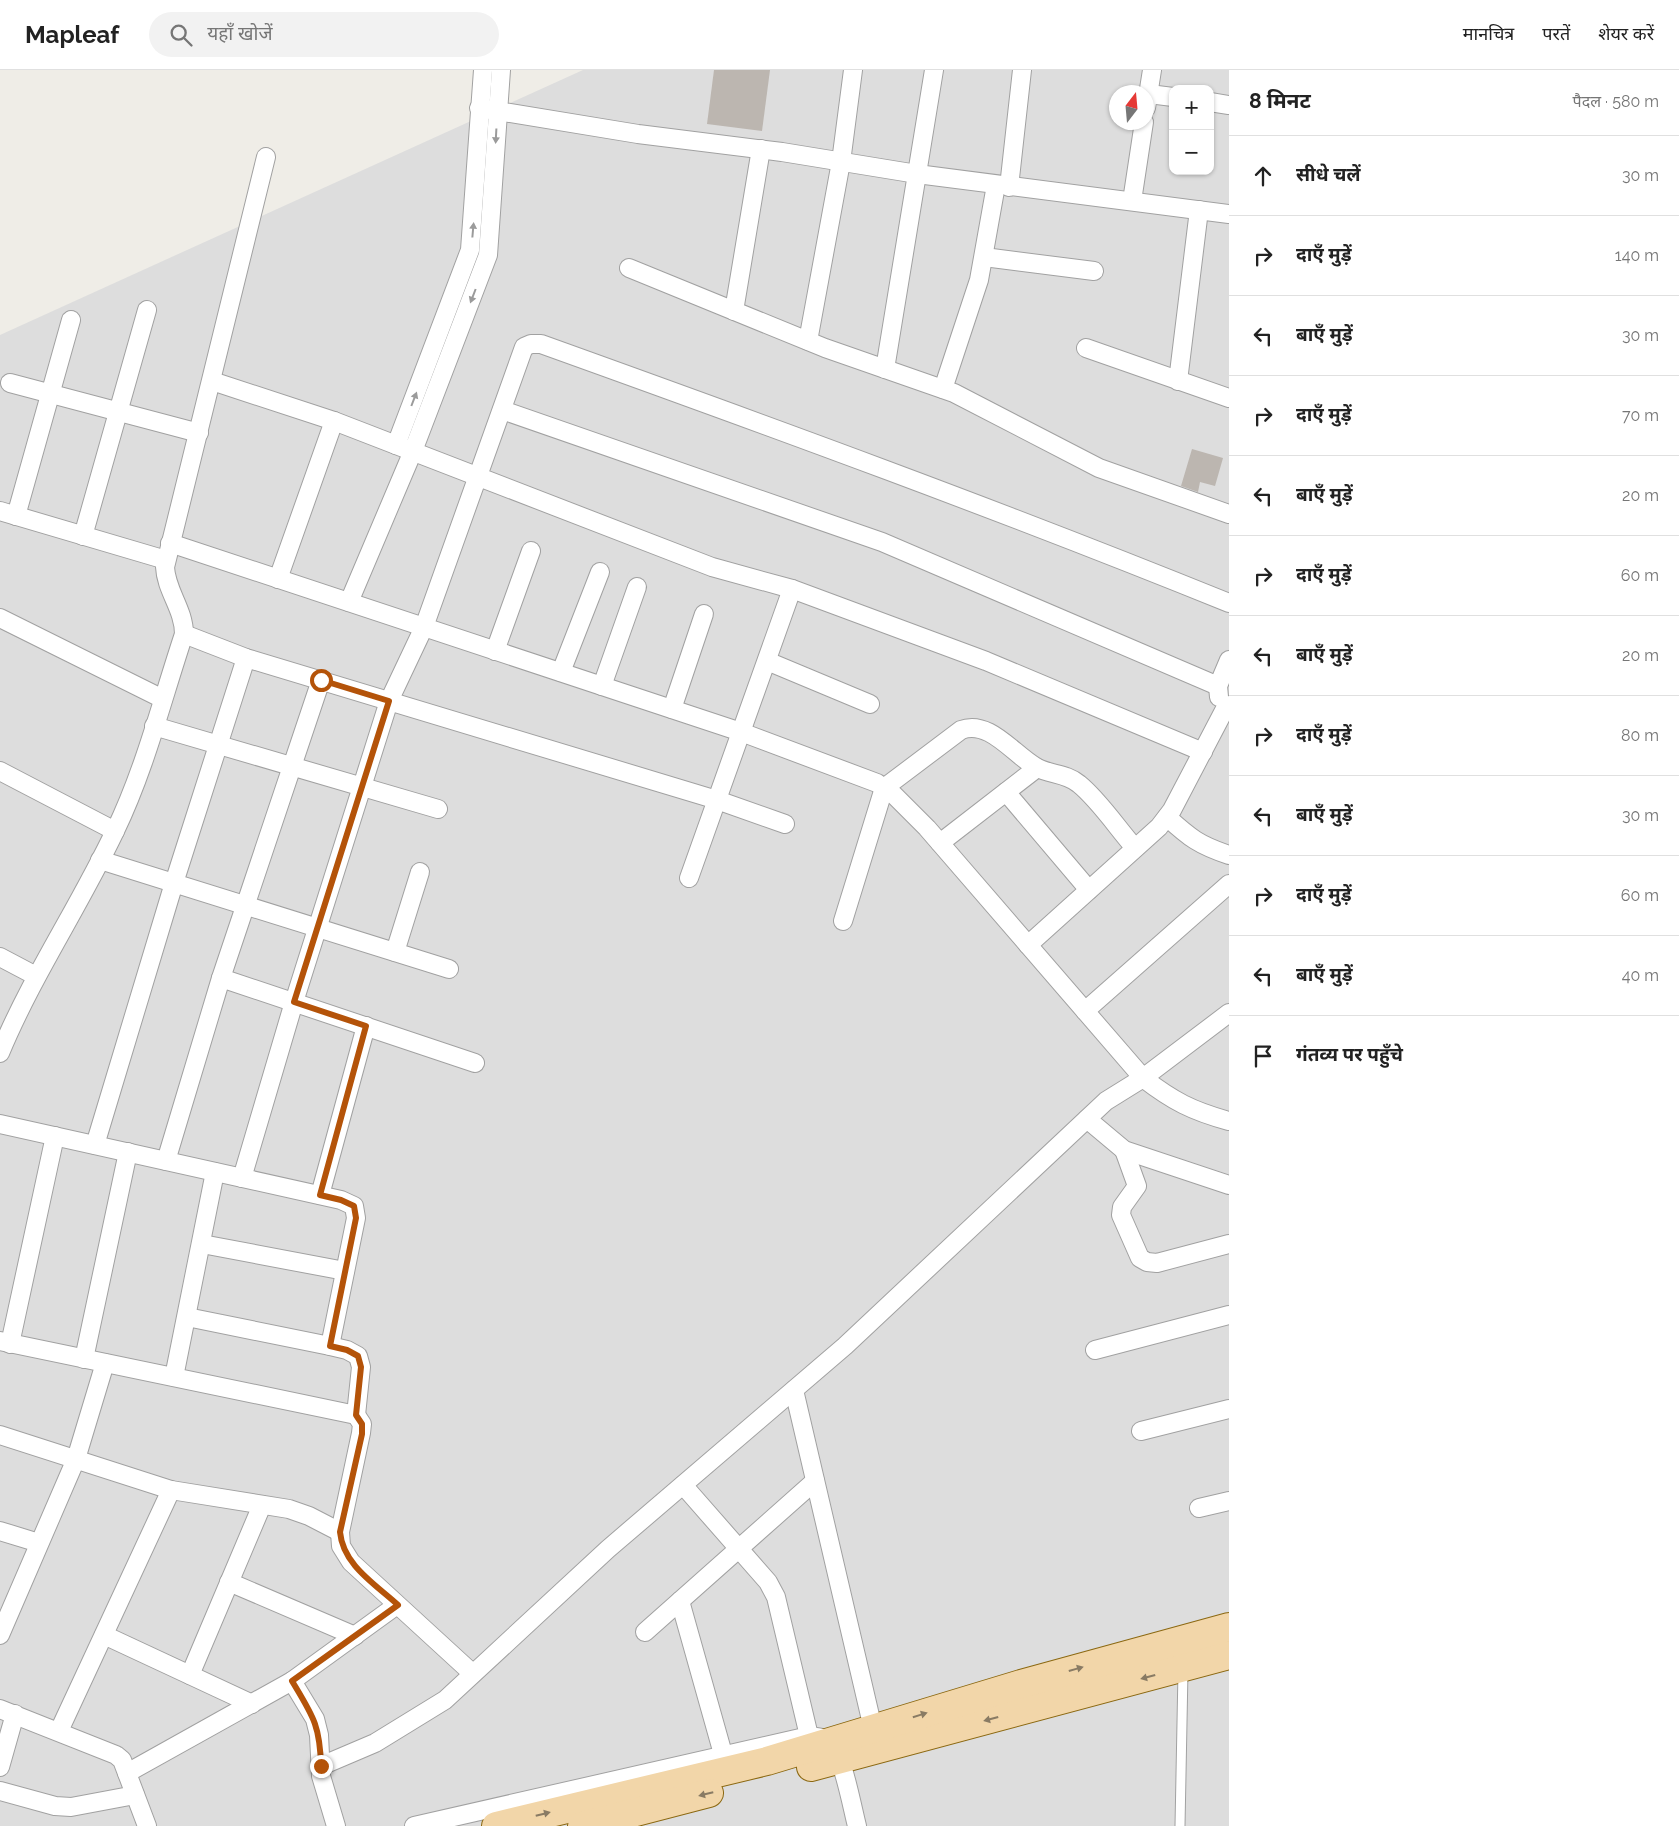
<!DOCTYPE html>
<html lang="hi">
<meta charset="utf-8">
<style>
:root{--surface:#fff;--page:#f2f2f2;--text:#222;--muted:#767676;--line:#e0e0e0}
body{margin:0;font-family:Raleway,"Noto Sans Devanagari",sans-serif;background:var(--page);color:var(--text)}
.controls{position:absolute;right:15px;top:15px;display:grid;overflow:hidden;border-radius:10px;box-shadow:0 1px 4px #0004}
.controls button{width:45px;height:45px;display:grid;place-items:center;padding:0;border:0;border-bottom:1px solid var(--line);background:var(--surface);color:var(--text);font:25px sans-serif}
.compass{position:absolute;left:1109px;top:15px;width:45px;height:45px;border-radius:50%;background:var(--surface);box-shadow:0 1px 4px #0004;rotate:16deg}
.stop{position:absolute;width:15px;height:15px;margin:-11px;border:4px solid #b45309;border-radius:50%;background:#fff}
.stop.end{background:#b45309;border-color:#fff;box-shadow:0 1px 5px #0008}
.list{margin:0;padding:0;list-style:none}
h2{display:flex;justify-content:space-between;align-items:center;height:65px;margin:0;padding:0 20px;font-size:21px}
h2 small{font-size:16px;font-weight:400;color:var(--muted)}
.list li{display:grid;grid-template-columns:32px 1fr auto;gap:15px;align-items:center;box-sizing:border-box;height:80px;padding:0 20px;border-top:1px solid var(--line)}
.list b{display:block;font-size:19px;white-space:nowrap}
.list em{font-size:16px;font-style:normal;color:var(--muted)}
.icon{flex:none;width:28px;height:28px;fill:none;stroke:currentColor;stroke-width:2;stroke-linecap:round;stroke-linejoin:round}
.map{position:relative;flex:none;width:1229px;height:1756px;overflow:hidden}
header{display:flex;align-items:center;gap:30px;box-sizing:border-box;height:70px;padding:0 25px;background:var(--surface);border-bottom:1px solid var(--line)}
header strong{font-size:24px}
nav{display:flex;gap:28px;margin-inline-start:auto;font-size:18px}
.search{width:350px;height:45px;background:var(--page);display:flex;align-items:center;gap:12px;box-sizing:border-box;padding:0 18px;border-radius:28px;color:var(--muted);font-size:19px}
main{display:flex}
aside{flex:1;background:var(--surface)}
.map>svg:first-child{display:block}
.residential{fill:#ddd;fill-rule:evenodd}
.building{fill:#bcb6b0}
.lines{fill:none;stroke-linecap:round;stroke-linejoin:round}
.service-casing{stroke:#a1a1a1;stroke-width:11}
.minor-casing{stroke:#a1a1a1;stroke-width:20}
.primary-casing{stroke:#8b6811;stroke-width:30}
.service{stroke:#fff;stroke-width:9}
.minor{stroke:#fff;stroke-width:18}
.primary{stroke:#f2d6a9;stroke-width:28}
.oneway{fill:#9b9b9b}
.oneway2{fill:#897b64}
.route{stroke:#b45309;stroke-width:6}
</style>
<header>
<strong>Mapleaf</strong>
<div class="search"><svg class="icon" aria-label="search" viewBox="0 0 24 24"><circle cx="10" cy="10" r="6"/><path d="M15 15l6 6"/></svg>यहाँ खोजें</div>
<nav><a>मानचित्र</a><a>परतें</a><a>शेयर करें</a></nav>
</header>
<main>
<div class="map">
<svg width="1229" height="1756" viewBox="0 0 1229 1756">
<rect width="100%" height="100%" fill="#efede7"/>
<path class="residential" d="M583 0H1229V1756H0V265ZM1173 19H1210V101H1173ZM1116 22H1146V52H1116Z"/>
<g class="building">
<path d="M714 0H770L762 61 707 54Z"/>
<path d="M1192 379 1223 388 1215 416 1200 412 1198 422 1181 416Z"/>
</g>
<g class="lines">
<g class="service-casing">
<path id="service" d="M1180 1756 1183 1601"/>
</g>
<g class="minor-casing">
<g id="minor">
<path d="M1149 24 1173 27"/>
<path d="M1210 32 1229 35"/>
<path d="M479 38 638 64 782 82 917 104 1229 144"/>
<path d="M1146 38 1152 0"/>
<path d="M1009 117 1022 0"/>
<path d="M1132 131 1144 52"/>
<path d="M984 187 1094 201"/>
<path d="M629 198 825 278 954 323 1099 398 1229 444"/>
<path d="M734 241 761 79"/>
<path d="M808 271 841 92 853 0"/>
<path d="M1086 278 1229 328"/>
<path d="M885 299 934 0"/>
<path d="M212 311 334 351 712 497 792 519 986 591 1203 682"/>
<path d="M1178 311 1199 140"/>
<path d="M10 313 199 363"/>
<path d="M943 319 979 210 996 115"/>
<path d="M502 340 882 472 1218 616"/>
<path d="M396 375 470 180 483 0"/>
<path d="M0 441 166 490"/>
<path d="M16 446 71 250"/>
<path d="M83 466 147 240"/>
<path d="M170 473 741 662 877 713 894 725 927 758 1143 1008C1173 1031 1192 1041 1229 1051"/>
<path d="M278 509 334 351"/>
<path d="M349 532 413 381 488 185 501 0"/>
<path d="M0 548 163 629"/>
<path d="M184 564 246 588 717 730 785 754"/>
<path d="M495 581 531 481"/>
<path d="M767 591 870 634"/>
<path d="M561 602 600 502"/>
<path d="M602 616 637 517"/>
<path d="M1219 627 1218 616 1229 590"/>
<path d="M672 639 704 544"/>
<path d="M154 656 438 739"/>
<path d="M0 701 115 761"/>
<path d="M1006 722 1089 820"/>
<path d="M1167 747C1190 768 1199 775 1229 785"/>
<path d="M940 773 1037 698"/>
<path d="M100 790 449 899"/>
<path d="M689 808 792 519"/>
<path d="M843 851 884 718 961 660C989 649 1013 684 1036 697 1050 705 1066 703 1079 714 1099 730 1118 759 1135 778"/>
<path d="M1028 875 1159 757 1172 740 1227 635"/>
<path d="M395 882 420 802"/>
<path d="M0 887 36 906"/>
<path d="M221 908 475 993"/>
<path d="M1085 941 1229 814"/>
<path d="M0 983C32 906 79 837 115 761 145 699 162 630 184 564 184 539 166 521 165 497L266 87"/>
<path d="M1087 1049 1124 1080 1229 1115"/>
<path d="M0 1054 341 1130 354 1136 356 1148 330 1276"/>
<path d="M95 1075 174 813 246 588"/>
<path d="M1124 1080 1137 1116 1122 1137 1121 1145 1140 1188 1147 1192 1157 1193 1229 1174"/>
<path d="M166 1091 221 908 321 610"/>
<path d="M242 1108 294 932 389 631 424 557 524 277 531 274H541C772 357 1002 441 1229 533"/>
<path d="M320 1125 366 956"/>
<path d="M202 1174 345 1201"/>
<path d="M187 1247 330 1276 347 1280 358 1286 361 1297 356 1345"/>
<path d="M0 1271 356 1345 362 1354 361 1363 340 1462 341 1476 351 1492 472 1603"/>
<path d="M10 1274 55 1066"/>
<path d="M1095 1280 1229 1245"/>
<path d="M84 1289 128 1082"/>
<path d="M174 1307 215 1102"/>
<path d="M794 1320 875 1667"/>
<path d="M1141 1361 1229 1339"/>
<path d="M0 1365 171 1420 289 1439 309 1446 340 1462"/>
<path d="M683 1415 768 1512 776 1527 809 1666"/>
<path d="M1199 1438 1229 1431"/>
<path d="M0 1461 39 1473"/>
<path d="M229 1512 355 1566"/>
<path d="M680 1531 723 1684"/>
<path d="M645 1562 815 1411"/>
<path d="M0 1565 76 1389 105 1293"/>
<path d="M104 1565 252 1634"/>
<path d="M190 1605 262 1435"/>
<path d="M292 1611 315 1649 319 1665 321 1706 336 1756"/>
<path d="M0 1639 116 1685 122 1690 147 1756"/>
<path d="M59 1661 171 1420"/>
<path d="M321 1696 375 1673 445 1630 608 1479 845 1276 1106 1031 1143 1008 1229 943"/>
<path d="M0 1697 15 1644"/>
<path d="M127 1703 292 1611 397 1535"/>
<path d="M0 1721 55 1736 71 1737 135 1725"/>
<path d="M414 1756 809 1666C816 1667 826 1667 831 1673 843 1686 852 1737 857 1756"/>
</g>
</g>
<g class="primary-casing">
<g id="primary">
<path d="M811 1697 1229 1585"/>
<path d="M496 1756 767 1691 1021 1614 1229 1557"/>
<path d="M582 1756 709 1723"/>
</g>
</g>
<use href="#service" class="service"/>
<use href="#minor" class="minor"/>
<use href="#primary" class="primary"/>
</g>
<defs><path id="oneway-solid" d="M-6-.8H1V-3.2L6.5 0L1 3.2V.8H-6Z" transform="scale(1.25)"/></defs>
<g class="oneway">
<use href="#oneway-solid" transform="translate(496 66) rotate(93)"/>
<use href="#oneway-solid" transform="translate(473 160) rotate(-85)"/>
<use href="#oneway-solid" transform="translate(473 226) rotate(111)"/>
<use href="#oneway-solid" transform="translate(414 329) rotate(-69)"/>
</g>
<g class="oneway2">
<use href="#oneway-solid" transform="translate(1076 1599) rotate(-16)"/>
<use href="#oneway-solid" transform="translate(1148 1607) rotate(165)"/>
<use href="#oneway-solid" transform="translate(920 1645) rotate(-17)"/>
<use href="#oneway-solid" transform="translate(991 1649) rotate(165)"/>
<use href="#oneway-solid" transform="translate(706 1724) rotate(166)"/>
<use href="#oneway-solid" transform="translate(543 1744) rotate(-14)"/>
</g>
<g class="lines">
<path class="route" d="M321 1696C320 1655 313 1646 292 1611L398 1535C375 1514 343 1495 340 1462L362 1364V1354L356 1345 361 1297 358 1286 347 1280 330 1276 356 1148 354 1136 341 1130 320 1125 366 956 294 932 389 631 321 610"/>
</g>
</svg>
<div class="controls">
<button>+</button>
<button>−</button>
</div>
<svg class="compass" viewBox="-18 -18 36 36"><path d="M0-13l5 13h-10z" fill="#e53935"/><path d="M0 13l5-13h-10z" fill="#767676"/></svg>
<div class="stop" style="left:321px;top:610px"></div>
<div class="stop end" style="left:321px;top:1696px"></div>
</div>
<aside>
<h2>8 मिनट<small>पैदल · 580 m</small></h2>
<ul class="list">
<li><svg class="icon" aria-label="ahead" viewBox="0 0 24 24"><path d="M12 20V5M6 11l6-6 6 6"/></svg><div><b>सीधे चलें</b></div><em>30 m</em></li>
<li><svg class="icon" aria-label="right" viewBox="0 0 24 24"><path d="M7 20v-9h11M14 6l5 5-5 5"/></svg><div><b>दाएँ मुड़ें</b></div><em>140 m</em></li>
<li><svg class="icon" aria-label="left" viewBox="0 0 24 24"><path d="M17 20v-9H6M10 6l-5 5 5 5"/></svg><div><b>बाएँ मुड़ें</b></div><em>30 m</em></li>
<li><svg class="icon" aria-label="right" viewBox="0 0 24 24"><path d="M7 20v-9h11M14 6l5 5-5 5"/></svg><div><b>दाएँ मुड़ें</b></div><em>70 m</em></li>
<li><svg class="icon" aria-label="left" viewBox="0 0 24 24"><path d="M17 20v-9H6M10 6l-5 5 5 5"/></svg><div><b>बाएँ मुड़ें</b></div><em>20 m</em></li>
<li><svg class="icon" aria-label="right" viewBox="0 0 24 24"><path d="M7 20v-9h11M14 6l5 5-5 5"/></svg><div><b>दाएँ मुड़ें</b></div><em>60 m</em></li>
<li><svg class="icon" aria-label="left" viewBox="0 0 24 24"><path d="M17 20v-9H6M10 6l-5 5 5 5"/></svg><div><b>बाएँ मुड़ें</b></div><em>20 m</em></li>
<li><svg class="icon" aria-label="right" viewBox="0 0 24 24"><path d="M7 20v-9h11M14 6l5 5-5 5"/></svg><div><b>दाएँ मुड़ें</b></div><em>80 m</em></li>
<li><svg class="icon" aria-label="left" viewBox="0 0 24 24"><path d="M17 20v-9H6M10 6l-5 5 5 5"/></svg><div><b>बाएँ मुड़ें</b></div><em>30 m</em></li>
<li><svg class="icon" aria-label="right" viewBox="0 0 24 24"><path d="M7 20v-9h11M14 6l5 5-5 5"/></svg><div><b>दाएँ मुड़ें</b></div><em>60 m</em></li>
<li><svg class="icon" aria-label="left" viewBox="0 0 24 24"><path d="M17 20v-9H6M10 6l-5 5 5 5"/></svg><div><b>बाएँ मुड़ें</b></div><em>40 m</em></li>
<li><svg class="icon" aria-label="arrive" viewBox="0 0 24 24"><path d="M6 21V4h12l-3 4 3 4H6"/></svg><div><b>गंतव्य पर पहुँचे</b></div></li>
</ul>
</aside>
</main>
